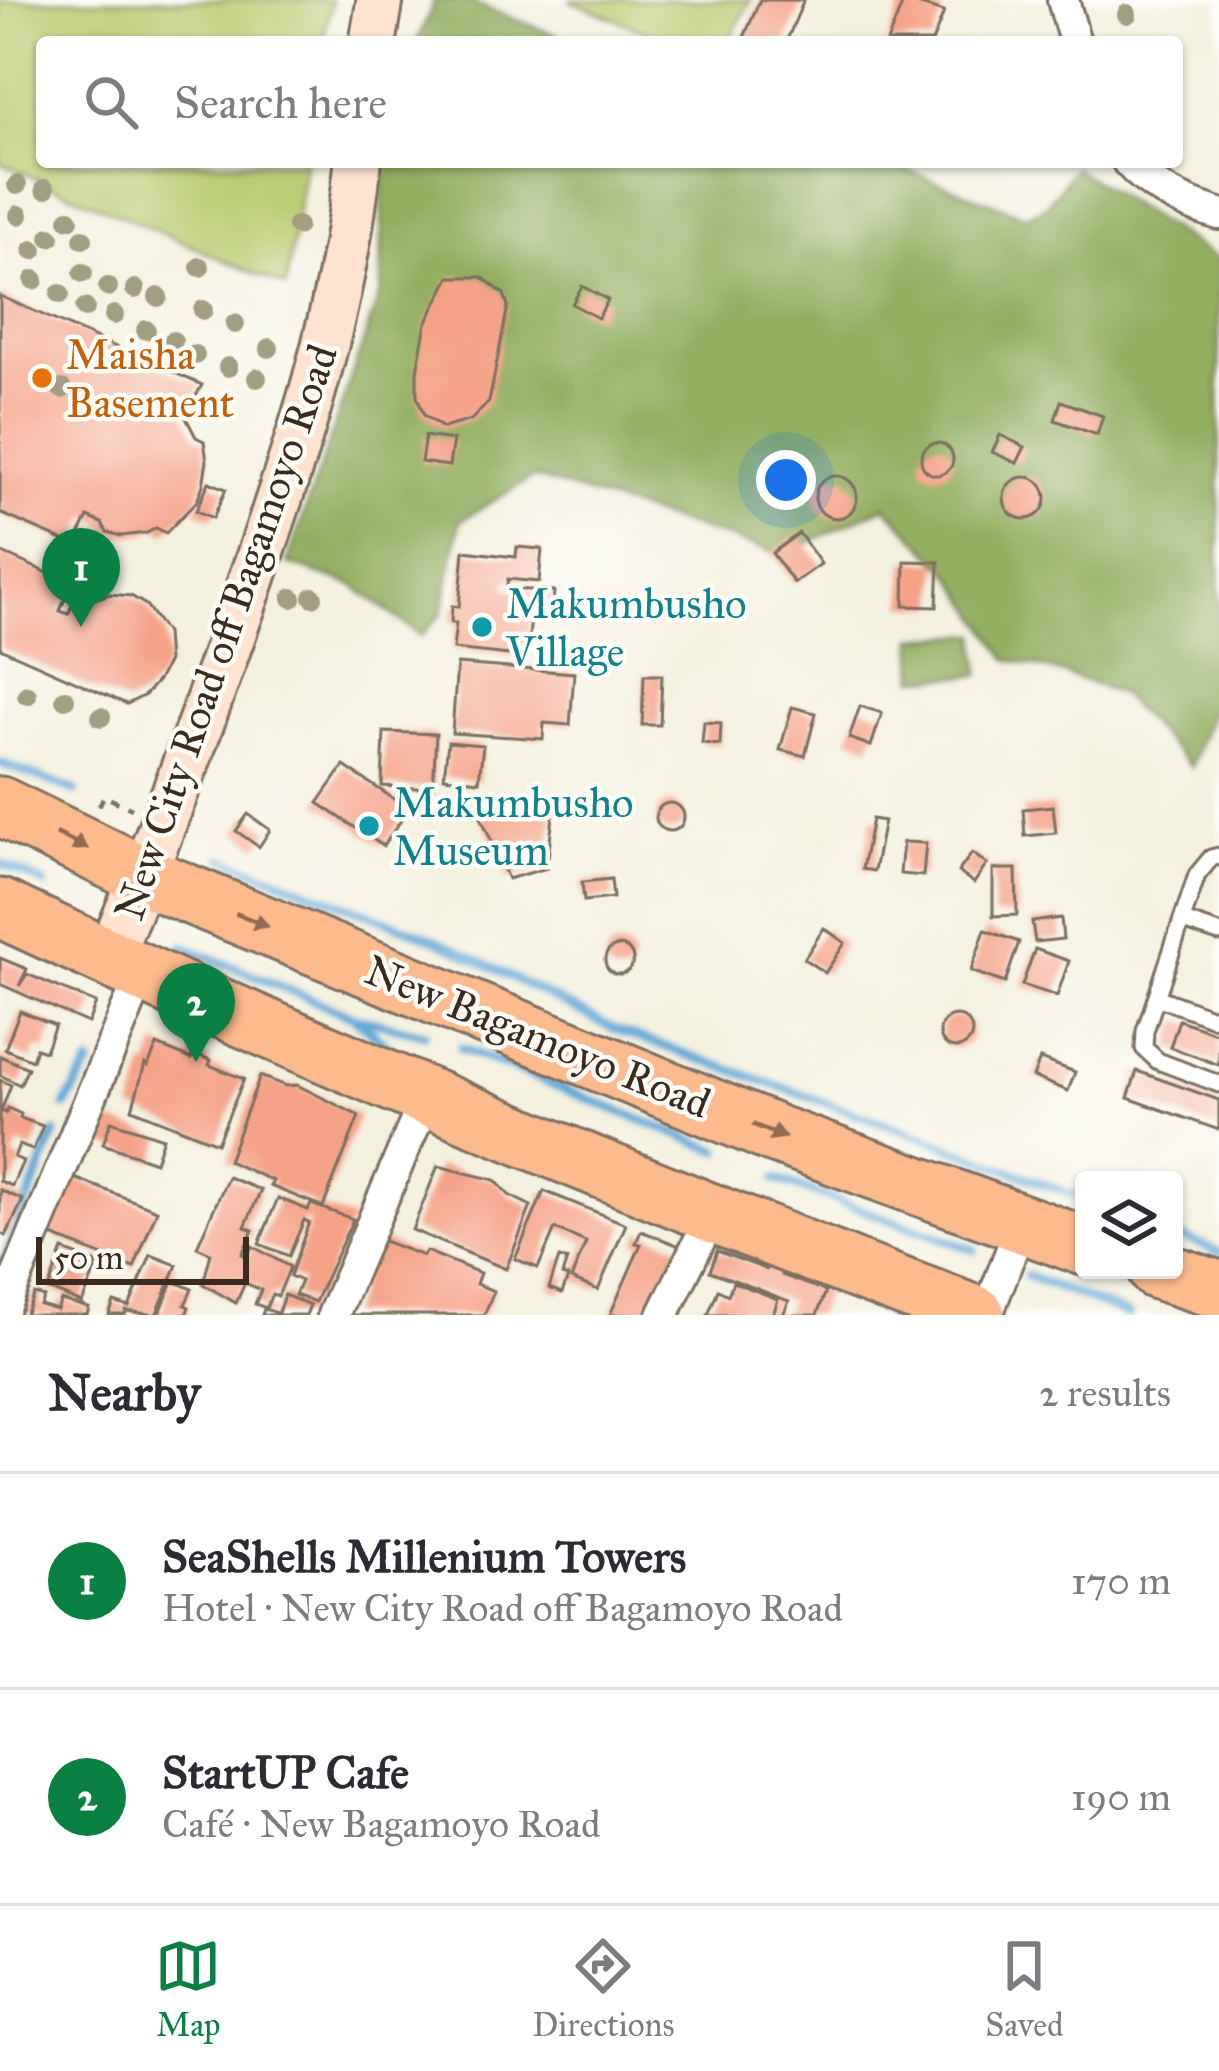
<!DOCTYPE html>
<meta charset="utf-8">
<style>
:root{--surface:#fff;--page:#f2f2f3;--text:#2b2b33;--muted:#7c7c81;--line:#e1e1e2;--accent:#0b8043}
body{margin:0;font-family:"IM FELL Great Primer",serif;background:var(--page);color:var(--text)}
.controls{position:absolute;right:36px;bottom:36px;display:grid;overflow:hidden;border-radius:12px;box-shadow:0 3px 9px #0004}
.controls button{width:108px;height:108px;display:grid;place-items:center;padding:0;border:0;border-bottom:3px solid var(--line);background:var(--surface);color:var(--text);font:60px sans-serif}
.scale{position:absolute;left:36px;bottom:30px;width:213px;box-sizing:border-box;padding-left:12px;border:6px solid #3b2a1e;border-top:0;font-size:33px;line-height:42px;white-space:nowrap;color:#3b2a1e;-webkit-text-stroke:9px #fdfcf7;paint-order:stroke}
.you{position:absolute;left:786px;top:480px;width:42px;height:42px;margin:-30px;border:9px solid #fff;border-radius:50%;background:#1a73e8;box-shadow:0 0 0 18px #1a73e833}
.badge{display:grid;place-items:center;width:78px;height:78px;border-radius:50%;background:var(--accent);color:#fff;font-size:39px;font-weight:700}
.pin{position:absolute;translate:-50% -99px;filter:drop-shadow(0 3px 6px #0008)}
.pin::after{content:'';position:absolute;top:63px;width:42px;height:36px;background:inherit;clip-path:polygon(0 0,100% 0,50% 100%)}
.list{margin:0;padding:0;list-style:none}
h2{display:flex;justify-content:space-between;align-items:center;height:156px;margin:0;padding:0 48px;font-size:51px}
h2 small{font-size:39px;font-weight:400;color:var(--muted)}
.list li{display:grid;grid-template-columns:78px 1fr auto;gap:36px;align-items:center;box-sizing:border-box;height:216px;padding:0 48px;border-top:3px solid var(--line)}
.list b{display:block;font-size:45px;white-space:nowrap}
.list p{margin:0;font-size:39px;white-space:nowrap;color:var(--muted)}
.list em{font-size:39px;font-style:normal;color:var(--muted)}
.icon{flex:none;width:66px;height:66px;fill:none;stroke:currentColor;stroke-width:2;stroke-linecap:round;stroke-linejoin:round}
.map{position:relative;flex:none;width:1219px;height:1315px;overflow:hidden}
.search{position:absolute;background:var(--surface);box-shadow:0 3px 9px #0004;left:36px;right:36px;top:36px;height:132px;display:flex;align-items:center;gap:30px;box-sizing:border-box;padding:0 42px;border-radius:12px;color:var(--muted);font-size:45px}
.sheet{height:588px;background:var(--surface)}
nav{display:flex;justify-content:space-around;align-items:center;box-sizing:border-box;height:168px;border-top:3px solid var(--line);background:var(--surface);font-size:33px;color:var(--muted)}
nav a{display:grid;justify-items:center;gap:6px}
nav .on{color:var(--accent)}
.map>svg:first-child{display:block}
.green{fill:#b8ca6e;stroke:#7a7a46;stroke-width:3}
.forest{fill:#92ae61;stroke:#666c40;stroke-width:3}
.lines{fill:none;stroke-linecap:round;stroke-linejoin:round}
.stream{stroke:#61a7d7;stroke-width:9}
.building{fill:#f5a287}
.lane-casing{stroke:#7b6f61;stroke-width:21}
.street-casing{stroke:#7b6f61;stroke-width:36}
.secondary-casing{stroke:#7b6f61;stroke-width:51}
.highway-casing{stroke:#7b6f61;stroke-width:63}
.path{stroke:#7b6f61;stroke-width:4.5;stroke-dasharray:9 9;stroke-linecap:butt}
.lane{stroke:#fff;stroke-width:15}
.street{stroke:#fff;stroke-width:30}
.secondary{stroke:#fee3d1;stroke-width:45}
.highway{stroke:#fcba8d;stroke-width:57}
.tree{fill:#a29e82}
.oneway{fill:#926b50}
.food-dot{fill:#e8710a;stroke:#fdfcf7;stroke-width:4.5}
.culture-dot{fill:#0f9aa8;stroke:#fdfcf7;stroke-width:4.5}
.labels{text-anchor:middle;stroke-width:9;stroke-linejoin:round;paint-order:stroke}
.food-label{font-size:42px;fill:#c56008;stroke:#fdfcf7;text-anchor:start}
.culture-label{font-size:42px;fill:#0d838f;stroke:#fdfcf7;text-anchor:start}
.street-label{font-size:42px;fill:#3b2a1e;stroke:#fdfcf7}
</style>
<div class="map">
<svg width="1219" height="1315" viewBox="0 0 1219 1315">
<rect width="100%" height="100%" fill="#fdfcf7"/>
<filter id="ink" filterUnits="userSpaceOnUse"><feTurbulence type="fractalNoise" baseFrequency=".00833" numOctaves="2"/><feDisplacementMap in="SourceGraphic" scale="24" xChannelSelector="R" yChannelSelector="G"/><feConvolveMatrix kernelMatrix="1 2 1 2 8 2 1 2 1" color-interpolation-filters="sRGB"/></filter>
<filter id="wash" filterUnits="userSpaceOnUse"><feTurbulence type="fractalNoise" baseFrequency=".004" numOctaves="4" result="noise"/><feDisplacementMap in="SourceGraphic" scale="48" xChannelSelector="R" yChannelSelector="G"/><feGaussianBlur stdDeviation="2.7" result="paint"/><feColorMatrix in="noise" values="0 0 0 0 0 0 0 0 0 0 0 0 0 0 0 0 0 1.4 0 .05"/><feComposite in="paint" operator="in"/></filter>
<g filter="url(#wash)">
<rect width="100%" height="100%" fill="#f3f0de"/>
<g class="green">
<path d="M0 0H332L323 42H42V162H305L286 287 0 163Z"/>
<path d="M569 0H751L728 42H671Z"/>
</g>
<g class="forest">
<path d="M435 0H465L574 42H417Z"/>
<path d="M383 162H886L1026 216 1045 207 1074 168 1219 260V690L1191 767 1119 693 1056 671 1007 659 952 575 885 506 783 555 533 477 460 521 442 613 421 636 353 585 287 563 381 291Z"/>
<path d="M977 634 980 675 916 679 914 638Z"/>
</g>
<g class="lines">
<g class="stream">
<path d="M0 763 75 791"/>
<path d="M223 858 437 940 614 1029 918 1135 1084 1199"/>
<path d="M0 863 45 884"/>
<path d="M183 946 354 1017 401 1058"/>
<path d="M139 948 146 931"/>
<path d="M359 1018 424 1034"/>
<path d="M461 1048 719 1151"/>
<path d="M65 1106 90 1064"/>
<path d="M776 1179 974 1250"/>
<path d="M1174 1234 1219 1252"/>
<path d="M0 1271 55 1133"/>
<path d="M1027 1276 1129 1315"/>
</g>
</g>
<g id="blocks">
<g class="building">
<path d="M760 0H804L786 42H742Z"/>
<path d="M904 0 944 12 932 42H887Z"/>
<path d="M450 277H482L504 294 508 306 489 402 471 420 443 428 424 415 417 397V371L426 323Z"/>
<path d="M582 286 608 300 598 318 572 304Z"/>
<path d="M0 296 202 385 185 416 196 437 204 441 207 461 203 485 197 501 166 533 156 528 147 533 121 536 107 532 102 523 88 517 74 545 0 513Z"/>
<path d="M1061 401 1103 416 1097 435 1055 420Z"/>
<path d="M1000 435 1025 447 1017 463 992 452Z"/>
<path d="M425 436 453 440 449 466 421 462Z"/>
<circle cx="937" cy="459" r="16"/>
<circle cx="836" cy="497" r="21"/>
<circle cx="1025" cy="498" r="21"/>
<path d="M209 482 226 489 213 518 196 511Z"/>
<path d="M799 533 821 564 794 583 772 553Z"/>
<path d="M517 547 542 549 539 582 508 579 506 589 554 591 552 620 531 618 527 657 453 649 456 623H451L452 606 459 607 464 551 516 557Z"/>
<path d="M0 552 71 583 60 611 68 614 72 606 110 594 131 596 146 605 166 633 168 661 159 679 145 695 127 704 0 648Z"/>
<path d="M82 556 116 569 110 582 77 567Z"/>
<path d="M905 561 939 562 937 607 904 606Z"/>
<path d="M457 664 574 673 570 725 544 723 543 739 452 733Z"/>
<path d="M644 675H662L660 725H642Z"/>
<path d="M860 706 882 713 871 746 849 738Z"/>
<path d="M792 707 816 713 805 756 780 750Z"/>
<path d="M704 722 721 723 720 745 702 743Z"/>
<path d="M384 732 436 734 433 789 382 786Z"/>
<path d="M448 742 483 745 479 781 444 777Z"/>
<path d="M344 766 409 809 383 846 318 803Z"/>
<path d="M526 790 553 815 547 868 508 879 481 817Z"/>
<circle cx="670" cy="817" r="14"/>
<path d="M1053 806 1056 833 1025 836 1023 809Z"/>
<path d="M248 814 270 830 259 847 236 831Z"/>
<path d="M872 819 884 821 874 871 862 869Z"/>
<path d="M903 842 926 843 923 876 900 874Z"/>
<path d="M972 853 987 864 974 883 958 872Z"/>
<path d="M993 869H1016L1017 915 993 916Z"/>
<path d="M611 879 613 898 584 901 582 882Z"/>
<path d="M1061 918 1063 939 1035 942 1032 922Z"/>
<path d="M824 928 845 943 825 973 804 959Z"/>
<path d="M985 930 1019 942 1005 983 971 971Z"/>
<circle cx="619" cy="960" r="14"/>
<path d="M1035 949 1069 961 1057 996 1022 985Z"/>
<path d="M0 958 27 969 19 986 27 974 96 1003 88 1023 0 984Z"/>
<path d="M20 1011 55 1025 45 1051 36 1048 32 1060 5 1049Z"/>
<circle cx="956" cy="1032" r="16"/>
<path d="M1179 1020 1219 1034V1065L1170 1047Z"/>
<path d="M157 1045 191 1059 193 1053 211 1060 209 1065 244 1079 217 1143 132 1109 145 1064 148 1066Z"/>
<path d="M0 1056 28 1068 20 1085 0 1075Z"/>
<path d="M1040 1059 1075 1072 1068 1091 1033 1077Z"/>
<path d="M1137 1071 1219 1100V1130L1128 1098Z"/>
<path d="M260 1076 286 1086 297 1085 359 1116 323 1207 270 1186 273 1181 228 1161Z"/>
<path d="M0 1080 11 1085 1 1111 6 1113 8 1108 21 1114 20 1118 43 1126 33 1150 19 1145 14 1157 23 1161 12 1186 0 1181Z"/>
<path d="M111 1121 163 1138 155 1162 103 1144Z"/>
<path d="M438 1166 495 1180 509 1195 531 1206 506 1269 412 1230Z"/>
<path d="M72 1177 157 1210 134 1268 49 1235Z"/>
<path d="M228 1177 261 1190 245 1227 253 1230 242 1254 247 1257 252 1246 290 1267 278 1296 272 1294 266 1308 255 1304 261 1290 245 1283 236 1303 203 1284 211 1253 197 1247Z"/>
<path d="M0 1190 23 1200 6 1236 0 1233Z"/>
<path d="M544 1191 626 1224 598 1290 571 1279 586 1242 555 1229 538 1268 515 1259Z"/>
<path d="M278 1198 308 1210 311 1204 353 1219 315 1302 295 1295 301 1281 290 1276 309 1222 304 1220 289 1256 259 1244Z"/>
<path d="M641 1231 680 1246 650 1315H610L641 1244 636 1243Z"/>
<path d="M378 1239 423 1256 426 1251 480 1273 476 1284 494 1291 484 1315H349Z"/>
<path d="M767 1249 789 1258 782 1275 826 1291 817 1315H783L789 1301 710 1271 717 1251 768 1270 760 1265Z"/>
<path d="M63 1250 98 1263 82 1303 48 1289Z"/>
<path d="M151 1255 177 1265 156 1315 126 1311 125 1315H109L114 1302 129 1307Z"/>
<path d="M559 1258 567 1260 562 1275 568 1277 562 1293 549 1288Z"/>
<path d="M173 1281 192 1289 185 1305 189 1307 186 1315H159Z"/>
<path d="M733 1282 778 1299 773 1315H708L718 1290 728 1295Z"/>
<path d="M34 1294 44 1297 40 1305 57 1310 61 1300 89 1308 87 1315H25Z"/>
<path d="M284 1295 310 1305 306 1315H262L264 1309 278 1313Z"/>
</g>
</g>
</g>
<g filter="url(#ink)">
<use href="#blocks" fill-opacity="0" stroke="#7b6f61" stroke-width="3"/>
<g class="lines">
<g class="lane-casing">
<g id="lane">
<path d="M1219 856 1211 858 1197 875 1145 1031 1144 1048 1158 1061 1219 1084"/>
<path d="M1183 921 1219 933"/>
<path d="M1159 998 1219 1020"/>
</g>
</g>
<g class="street-casing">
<g id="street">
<path d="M1063 0 1075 42"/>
<path d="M1128 162C1152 189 1185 204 1219 214"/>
<path d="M1 1315 135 990"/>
<path d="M333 1315 419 1114"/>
<path d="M663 1315 710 1219"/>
<path d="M987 1315 1021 1225"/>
</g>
</g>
<g class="secondary-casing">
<g id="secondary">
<path d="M373 42 380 0"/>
<path d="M108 959C160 838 204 716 247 593 297 449 343 314 358 162"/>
</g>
</g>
<g class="highway-casing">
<g id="highway">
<path d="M0 806 144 876 775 1134 1084 1246"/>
<path d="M0 908C320 1057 646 1191 976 1315"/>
<path d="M1157 1270 1219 1290"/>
</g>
</g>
<path class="path" d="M99 806 104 796 132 809"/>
<use href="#lane" class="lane"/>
<use href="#street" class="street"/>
<use href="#secondary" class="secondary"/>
<use href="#highway" class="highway"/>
</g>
<g class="tree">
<circle cx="1127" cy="14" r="10"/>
<circle cx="17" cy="185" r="10"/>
<circle cx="45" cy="189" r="10"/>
<circle cx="19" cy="215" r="10"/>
<circle cx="69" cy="219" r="10"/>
<circle cx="297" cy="226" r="10"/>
<circle cx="50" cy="237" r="10"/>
<circle cx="83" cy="239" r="10"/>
<circle cx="33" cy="250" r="10"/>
<circle cx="200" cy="267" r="10"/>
<circle cx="83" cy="273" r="10"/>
<circle cx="34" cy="280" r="10"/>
<circle cx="108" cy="287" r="10"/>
<circle cx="135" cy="289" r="10"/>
<circle cx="60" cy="294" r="10"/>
<circle cx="158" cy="297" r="10"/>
<circle cx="85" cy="308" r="10"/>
<circle cx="203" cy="310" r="10"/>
<circle cx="114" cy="315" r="10"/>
<circle cx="235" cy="324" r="10"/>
<circle cx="146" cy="330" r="10"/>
<circle cx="173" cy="341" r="10"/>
<circle cx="269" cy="348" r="10"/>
<circle cx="195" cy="355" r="10"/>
<circle cx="228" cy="367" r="10"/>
<circle cx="257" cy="378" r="10"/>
<circle cx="62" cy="389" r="10"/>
<circle cx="313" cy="597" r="10"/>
<circle cx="292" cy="598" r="10"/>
<circle cx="27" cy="695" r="10"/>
<circle cx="65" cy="699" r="10"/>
<circle cx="101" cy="717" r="10"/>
</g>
<defs><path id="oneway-solid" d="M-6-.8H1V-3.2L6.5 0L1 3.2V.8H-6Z" transform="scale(3)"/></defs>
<g class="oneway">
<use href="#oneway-solid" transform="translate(72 841) rotate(26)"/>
<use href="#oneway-solid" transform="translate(252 920) rotate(22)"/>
<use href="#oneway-solid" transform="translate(769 1131) rotate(22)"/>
</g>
</g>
<circle class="food-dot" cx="42" cy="378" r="12"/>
<g class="culture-dot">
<circle cx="482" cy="627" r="12"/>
<circle cx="369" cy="826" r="12"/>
</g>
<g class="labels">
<g class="food-label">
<text x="66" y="369">Maisha<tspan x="66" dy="48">Basement</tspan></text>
</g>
<g class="culture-label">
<text x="506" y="618">Makumbusho<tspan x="506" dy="48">Village</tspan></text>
<text x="393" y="817">Makumbusho<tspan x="393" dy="48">Museum</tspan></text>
</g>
<g class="street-label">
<text transform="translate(225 632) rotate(-71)" y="15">New City Road off Bagamoyo Road</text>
<text transform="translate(538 1036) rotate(22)" y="15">New Bagamoyo Road</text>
</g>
</g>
</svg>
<div class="controls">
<button><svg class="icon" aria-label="layers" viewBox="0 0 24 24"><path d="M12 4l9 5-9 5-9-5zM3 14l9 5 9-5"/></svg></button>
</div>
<div class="scale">50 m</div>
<div class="you"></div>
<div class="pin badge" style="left:81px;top:627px">1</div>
<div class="pin badge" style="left:196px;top:1062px">2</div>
<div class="search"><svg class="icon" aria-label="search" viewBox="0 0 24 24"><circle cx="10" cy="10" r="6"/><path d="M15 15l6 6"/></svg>Search here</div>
</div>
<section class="sheet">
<h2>Nearby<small>2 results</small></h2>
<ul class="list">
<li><span class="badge">1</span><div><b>SeaShells Millenium Towers</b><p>Hotel · New City Road off Bagamoyo Road</p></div><em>170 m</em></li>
<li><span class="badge">2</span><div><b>StartUP Cafe</b><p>Café · New Bagamoyo Road</p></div><em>190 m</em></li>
</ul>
</section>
<nav>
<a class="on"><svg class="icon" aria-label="map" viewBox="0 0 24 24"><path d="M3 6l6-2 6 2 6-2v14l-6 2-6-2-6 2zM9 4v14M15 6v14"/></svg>Map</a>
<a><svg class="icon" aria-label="directions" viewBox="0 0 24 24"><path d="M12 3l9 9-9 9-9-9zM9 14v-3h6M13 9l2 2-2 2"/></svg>Directions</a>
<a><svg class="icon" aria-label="saved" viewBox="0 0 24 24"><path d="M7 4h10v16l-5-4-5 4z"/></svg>Saved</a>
</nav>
